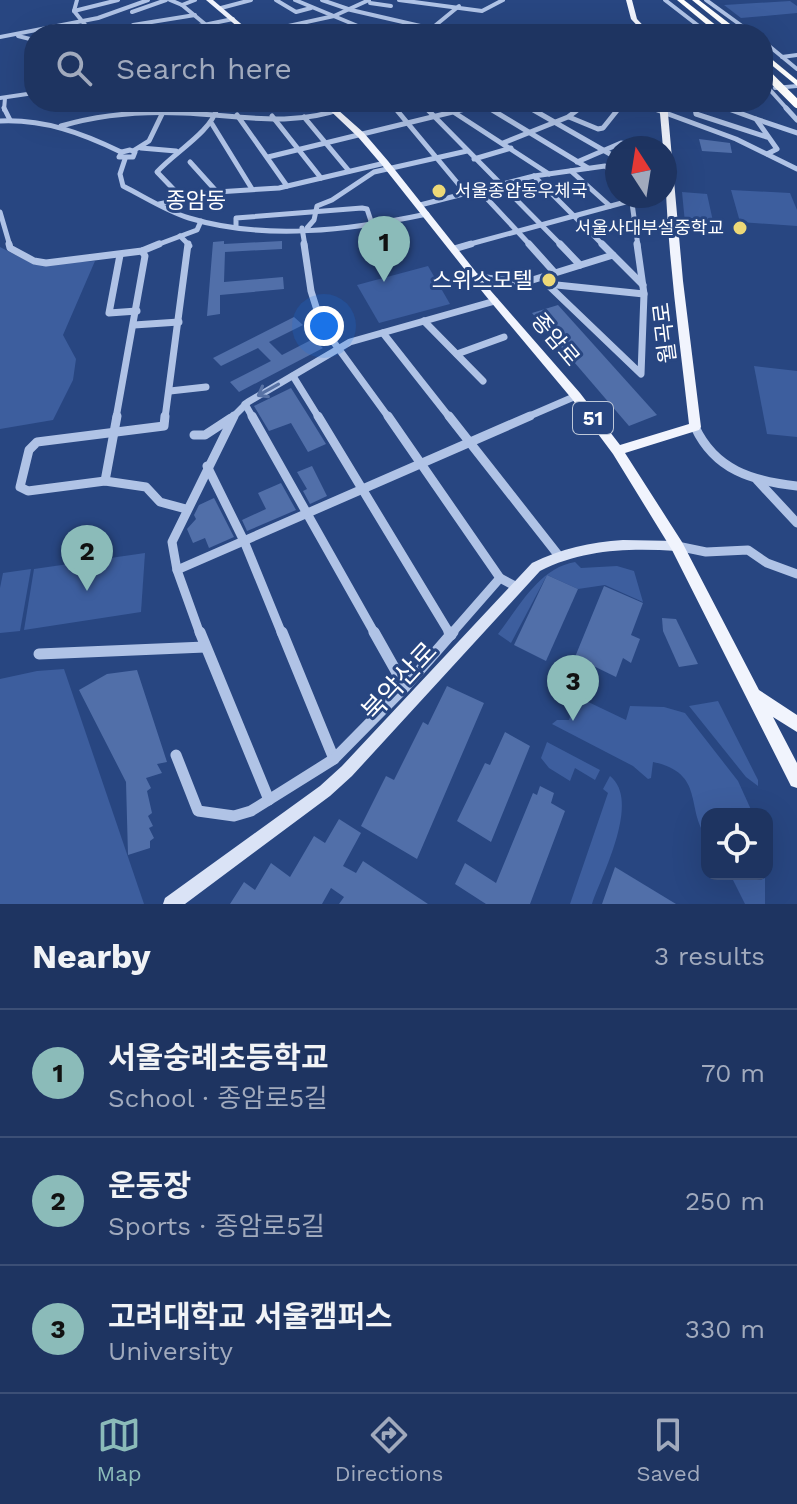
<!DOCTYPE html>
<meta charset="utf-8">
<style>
:root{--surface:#1e3461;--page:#263c67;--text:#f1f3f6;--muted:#a1aabd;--line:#3c4f76;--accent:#8bbbb9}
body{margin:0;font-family:"Work Sans","Noto Sans KR",sans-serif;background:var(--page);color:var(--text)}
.controls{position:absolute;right:24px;bottom:24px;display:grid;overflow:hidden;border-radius:16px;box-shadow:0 8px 32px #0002}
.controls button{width:72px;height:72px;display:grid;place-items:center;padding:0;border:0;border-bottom:2px solid var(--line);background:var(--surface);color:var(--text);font:40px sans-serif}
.compass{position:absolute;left:605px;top:136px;width:72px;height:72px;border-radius:50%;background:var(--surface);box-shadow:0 8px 32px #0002;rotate:348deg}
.you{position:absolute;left:324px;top:326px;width:28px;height:28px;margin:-20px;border:6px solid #fff;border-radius:50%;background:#1a73e8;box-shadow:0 0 0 12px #1a73e833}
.badge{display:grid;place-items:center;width:52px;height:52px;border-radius:50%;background:var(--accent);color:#111;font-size:26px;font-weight:700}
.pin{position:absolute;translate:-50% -66px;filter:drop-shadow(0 2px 4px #0008)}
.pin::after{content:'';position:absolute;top:42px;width:28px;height:24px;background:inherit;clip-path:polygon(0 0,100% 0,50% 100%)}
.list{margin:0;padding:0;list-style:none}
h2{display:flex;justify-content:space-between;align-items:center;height:104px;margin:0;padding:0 32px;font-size:34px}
h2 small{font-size:26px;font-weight:400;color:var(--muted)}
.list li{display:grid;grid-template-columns:52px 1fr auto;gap:24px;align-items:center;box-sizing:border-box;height:128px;padding:0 32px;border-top:2px solid var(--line)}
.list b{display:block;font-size:30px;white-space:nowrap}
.list p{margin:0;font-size:26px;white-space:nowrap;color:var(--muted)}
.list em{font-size:26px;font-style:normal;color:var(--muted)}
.icon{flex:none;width:44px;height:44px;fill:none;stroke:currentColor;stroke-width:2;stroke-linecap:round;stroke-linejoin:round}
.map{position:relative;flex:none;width:797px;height:904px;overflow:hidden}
.search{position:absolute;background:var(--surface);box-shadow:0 8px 32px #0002;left:24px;right:24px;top:24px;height:88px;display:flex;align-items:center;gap:20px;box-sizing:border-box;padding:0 28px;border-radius:32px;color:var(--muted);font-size:30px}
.sheet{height:488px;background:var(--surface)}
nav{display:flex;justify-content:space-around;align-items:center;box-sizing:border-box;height:112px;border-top:2px solid var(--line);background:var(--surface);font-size:22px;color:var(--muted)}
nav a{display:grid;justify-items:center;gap:4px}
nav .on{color:var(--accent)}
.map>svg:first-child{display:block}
.green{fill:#3d5e9e}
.building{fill:#516fa9}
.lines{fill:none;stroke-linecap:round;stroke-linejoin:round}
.street-far4{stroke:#b0c3e6;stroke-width:4}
.street-far3{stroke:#b0c3e6;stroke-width:5}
.street-far2{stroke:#b0c3e6;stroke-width:7}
.street-far1{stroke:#b0c3e6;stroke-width:9}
.street{stroke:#b0c3e6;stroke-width:11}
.secondary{fill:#dae3f6;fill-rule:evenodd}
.primary{fill:#f1f4fd;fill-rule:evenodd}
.highway{fill:#fff;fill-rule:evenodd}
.highway-bridge{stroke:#fff;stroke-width:8}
.oneway{stroke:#5872a4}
.poi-dot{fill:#edd877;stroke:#284681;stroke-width:3}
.labels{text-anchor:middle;stroke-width:6;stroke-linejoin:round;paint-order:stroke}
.far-poi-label{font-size:18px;fill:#fff;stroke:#284681;text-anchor:start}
.shield{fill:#284681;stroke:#bec8d9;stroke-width:2}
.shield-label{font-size:20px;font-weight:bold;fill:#fff}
.far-quarter-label{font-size:22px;fill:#fff;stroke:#284681}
.poi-label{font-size:22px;fill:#fff;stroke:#284681;text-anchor:end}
.street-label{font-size:22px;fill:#fff;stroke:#284681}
.near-street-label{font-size:26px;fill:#fff;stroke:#284681}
</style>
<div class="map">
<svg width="797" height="904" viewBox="0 0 797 904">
<rect width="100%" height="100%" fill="#284681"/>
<g class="green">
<path d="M790 1 797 6V13L741 18 724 5Z"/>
<path d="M731 190 790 193 797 210V226L740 222Z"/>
<path d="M682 192 707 194 714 226 685 223Z"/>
<path d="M0 247 35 265 95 261 63 335 76 359 73 380 53 420 0 429Z"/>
<path d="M428 266 450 304 379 323 357 285Z"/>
<path d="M754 366 797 371V437L767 434Z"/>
<path d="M145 553 141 612 24 630 34 569Z"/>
<path d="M575 562 581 568 617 566 634 571 643 602 605 585 578 589 547 575 511 643 498 634C519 607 539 568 575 562Z"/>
<path d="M31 569 20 631 0 633V588L3 573Z"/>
<path d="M64 669 144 904H0V679L37 671Z"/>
<path d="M582 699 626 720 630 706 664 707 685 713 738 781 753 814H707V837C685 810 706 773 653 762L651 778 648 779 633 766 552 724 557 720H569L574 706Z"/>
<path d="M718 701 758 780V786L746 777 689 706Z"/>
<path d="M547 742 600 770 595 780 575 768 570 781 549 768 541 758Z"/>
<path d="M610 776C641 801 603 872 592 904H570L608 793 603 789Z"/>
<path d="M730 874H765V904H745Z"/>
</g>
<g class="building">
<path d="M699 139 730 143 732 153 702 151Z"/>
<path d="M224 241V244L282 241V249L225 252 224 282 283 277 284 289 220 295V314L207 316 213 242Z"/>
<path d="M558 305 657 415 629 426 532 313Z"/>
<path d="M294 317 303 325 269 342 282 355 313 339 323 348 239 392 230 382 271 361 258 348 221 366 213 358Z"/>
<path d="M291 388 313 423 326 444 308 452 291 423 269 431 254 406Z"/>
<path d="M312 466 327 496 310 504 303 491 307 489 297 472Z"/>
<path d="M281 483 296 510 247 531 242 520 266 509 258 493Z"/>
<path d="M214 498 234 537 209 548 205 538 193 543 187 529 196 519 194 515 199 505Z"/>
<path d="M547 575 578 589 546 661 514 645Z"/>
<path d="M604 586 643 603 631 635 640 639 631 663 623 658 616 677 575 657Z"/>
<path d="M662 618 676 619 698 664 679 667 663 631Z"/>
<path d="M137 670 167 762 157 764 162 773 146 778 151 788 147 791 152 813 148 816 153 826 149 828 154 838 150 841V848L128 855 126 782 79 690 107 674Z"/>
<path d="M447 686 484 703 417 859 361 826 386 776 394 780 423 722 428 725Z"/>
<path d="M505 732 530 746 491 842 457 821 485 763 490 765Z"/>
<path d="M540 786 554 793 551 803 565 811 530 904H486L455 884 465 863 496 883 533 793 537 795Z"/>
<path d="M339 819 361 833 343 866 356 873 363 861 428 904H339L344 897 331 888 322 904H230L244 882 255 890 271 863 290 877 314 836 325 843Z"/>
<path d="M615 867 676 904H602Z"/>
</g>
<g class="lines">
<g class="street-far4">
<path d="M77 0 74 11 86 26 88 34"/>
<path d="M170 0 182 5 217 34"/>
<path d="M276 0 296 12 311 8"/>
<path d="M295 0 377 34"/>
<path d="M322 0 351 10 455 34"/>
<path d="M399 0 482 11 503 0"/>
<path d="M665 0 709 34"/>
<path d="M706 0 753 34"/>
<path d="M370 3 391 6"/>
<path d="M182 5 195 0"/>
<path d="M221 8 251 0"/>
<path d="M74 11 118 0"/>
<path d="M132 12 166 0"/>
<path d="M303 23 318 34"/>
<path d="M133 25 195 15"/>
<path d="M431 29 459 6"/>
<path d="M160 34 233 19"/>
<path d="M252 34 334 16 369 0"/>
<path d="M18 36 34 40"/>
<path d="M0 37 98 18 148 0"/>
<path d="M763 41 797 69"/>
<path d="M782 57 797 55"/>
<path d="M763 82 788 110"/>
<path d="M775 88 797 86"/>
<path d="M0 98 34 93"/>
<path d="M146 102 156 110"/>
<path d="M390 102 396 110"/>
<path d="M422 102 428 110"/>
<path d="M520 102 533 110"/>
<path d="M637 102 658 110"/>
<path d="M694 102 695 110"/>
<path d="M710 102 731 110"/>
<path d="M484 105 492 110"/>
<path d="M4 110 5 98"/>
<path d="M164 110 168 102"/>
<path d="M187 110 222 102"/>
<path d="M217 110 218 103"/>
<path d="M338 110 361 102"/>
<path d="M461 110 493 102"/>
<path d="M577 110 587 102"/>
<path d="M617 110 623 102"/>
</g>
<g class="street-far3">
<path d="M4 108 10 120"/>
<path d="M153 108 160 113"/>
<path d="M395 108 465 192"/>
<path d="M426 108 562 246"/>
<path d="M489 108 588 168"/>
<path d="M530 108 617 158"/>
<path d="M652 108 736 139 797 169"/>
<path d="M695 108 696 114 767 137"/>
<path d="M726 108 756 119 777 149 767 154"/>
<path d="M786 108 797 120"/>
<path d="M181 111 196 108"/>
<path d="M455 113 549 174"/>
<path d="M237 115 287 186"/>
<path d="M272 116 321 178"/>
<path d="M304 117 349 171"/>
<path d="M569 117 598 129 603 128 619 108"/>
<path d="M756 119 797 133"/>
<path d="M0 121C44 119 82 133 121 152"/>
<path d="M212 124 252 189"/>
<path d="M61 126C102 114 141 111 183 113 236 115 293 128 343 108"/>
<path d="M503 143 568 117 580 108"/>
<path d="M141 148 176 151"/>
<path d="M130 150 135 152 133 157H119L122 152Z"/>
<path d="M133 151 149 141 165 108"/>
<path d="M268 157 469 108"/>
<path d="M125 159 120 174 123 186C145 197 166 211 189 218 265 241 351 230 427 214"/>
<path d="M474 159 511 148"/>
<path d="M190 162 217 192"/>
<path d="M577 162 621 143 649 148"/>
<path d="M571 171 610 206"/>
<path d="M534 176 604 246"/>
<path d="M478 189 531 246"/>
<path d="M631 196 638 246"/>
<path d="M181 197 157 172C175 152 211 132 217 108"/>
<path d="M159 204 217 192 279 188 385 163"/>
<path d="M420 205 534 176 605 166 617 175"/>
<path d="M0 212 10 246"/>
<path d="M236 225V218L362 208 367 209 373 227"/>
<path d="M302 228 305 246"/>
<path d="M307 228 314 220 317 206 332 200 374 172 467 151"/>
<path d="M180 236 190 246"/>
<path d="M154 246 197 230 201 221"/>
<path d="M463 246 633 200"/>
</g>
<g class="street-far2">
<path d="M9 244 10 248 34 261 46 263 142 251 159 244"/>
<path d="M304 244 311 291 322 326 389 418"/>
<path d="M529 244 555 273"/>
<path d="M560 244 580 265"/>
<path d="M602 244 643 285"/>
<path d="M454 249 471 244"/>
<path d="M120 255 109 313 137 311"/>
<path d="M476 277 526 282 613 255"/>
<path d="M547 284 641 374 644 294 637 244"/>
<path d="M547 284 644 294"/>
<path d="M424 321 483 381"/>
<path d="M134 325 179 322"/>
<path d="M383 333 450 418"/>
<path d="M457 354 504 337"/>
<path d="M293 376 319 418"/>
<path d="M170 391 206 387"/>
<path d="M245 404 253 418"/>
<path d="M116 418 145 256 142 251"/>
<path d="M165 418 188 244"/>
<path d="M232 418 248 402 350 342 495 301"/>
<path d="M525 418 576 396"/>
</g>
<g class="street-far1">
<path d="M117 416 105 481 146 487 160 502 186 509"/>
<path d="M252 416 375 634"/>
<path d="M318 416 450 634"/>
<path d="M388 416 500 578"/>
<path d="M449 416 559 556"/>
<path d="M695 427C715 470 752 481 797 486"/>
<path d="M194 435H205L231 418"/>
<path d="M207 466 244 541 282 634"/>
<path d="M757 480 797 523"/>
<path d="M105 481 28 491 20 487 29 450 37 442 164 426 165 416"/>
<path d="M677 546 706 552 748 550 767 563 797 574"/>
<path d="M177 570 530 416"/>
<path d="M200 634 177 570 172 542 234 416"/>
<path d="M451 634 500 578 517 587"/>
</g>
<g class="street">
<path d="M200 632 269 800"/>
<path d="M282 632 334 759"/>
<path d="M374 632 405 687"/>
<path d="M449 632 451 635"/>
<path d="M39 654 205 647"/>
<path d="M176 755 198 811 234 816 251 811 334 759 405 687 453 632"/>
</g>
<path class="secondary" d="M623 540 677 541 681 542 683 546 681 550 677 551C630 548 583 549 540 571L352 776 330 796 185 904H163L165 898 320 786 342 766 532 563C561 549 590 542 623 540Z"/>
<g class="primary">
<path d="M206 0H213L253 34H246Z"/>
<path d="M626 0H632L637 19 651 34H645L631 19Z"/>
<path d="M321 102H329L364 133 388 161 491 291 580 393 620 445 689 424C679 333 665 240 665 148H663L659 102H667L683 281 701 427 699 430 625 453 682 542 759 690 797 715V732L773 717 797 763V788L791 786 672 550 613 454 572 399 485 295 382 165 358 137Z"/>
</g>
<g class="highway">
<path d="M677 0H684L727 34H718Z"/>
<path d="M692 0H699L743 34H734Z"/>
<path d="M763 52 797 80V86L763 58Z"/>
</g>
<path class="highway-bridge" d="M763 70 797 104"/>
</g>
<defs><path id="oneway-shaft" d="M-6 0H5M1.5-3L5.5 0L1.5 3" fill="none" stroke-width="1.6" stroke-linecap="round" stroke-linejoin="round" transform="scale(2)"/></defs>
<use class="oneway" href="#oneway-shaft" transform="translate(268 390) rotate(151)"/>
<g class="poi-dot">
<circle cx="439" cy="191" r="8"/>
<circle cx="740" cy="228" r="8"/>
<circle cx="549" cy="280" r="8"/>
</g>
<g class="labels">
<g class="far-poi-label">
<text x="455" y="197">서울종암동우체국</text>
<text x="724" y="234" text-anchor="end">서울사대부설중학교</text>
</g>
<rect class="shield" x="573" y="402" width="40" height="32" rx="6"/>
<g class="shield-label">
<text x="593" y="425">51</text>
</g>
<g class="far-quarter-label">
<text x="196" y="208">종암동</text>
</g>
<g class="poi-label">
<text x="533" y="288">스위스모텔</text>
</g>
<g class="street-label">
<text transform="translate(664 333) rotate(-97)" y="8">월곡로</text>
<text transform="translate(556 339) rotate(50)" y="8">종암로</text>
</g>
<g class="near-street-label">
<text transform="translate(399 681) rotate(-47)" y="9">북악산로</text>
</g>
</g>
</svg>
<div class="controls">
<button><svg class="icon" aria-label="locate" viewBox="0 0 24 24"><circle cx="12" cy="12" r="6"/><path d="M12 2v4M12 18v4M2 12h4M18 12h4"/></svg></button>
</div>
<svg class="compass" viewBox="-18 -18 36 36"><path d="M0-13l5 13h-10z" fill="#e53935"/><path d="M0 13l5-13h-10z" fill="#a1aabd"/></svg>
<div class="you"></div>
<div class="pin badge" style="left:384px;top:282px">1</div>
<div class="pin badge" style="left:87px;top:591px">2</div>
<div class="pin badge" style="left:573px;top:721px">3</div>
<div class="search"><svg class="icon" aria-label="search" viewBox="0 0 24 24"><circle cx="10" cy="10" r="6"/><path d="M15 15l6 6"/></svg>Search here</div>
</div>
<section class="sheet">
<h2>Nearby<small>3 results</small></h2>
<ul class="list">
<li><span class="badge">1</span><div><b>서울숭례초등학교</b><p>School · 종암로5길</p></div><em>70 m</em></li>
<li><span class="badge">2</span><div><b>운동장</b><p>Sports · 종암로5길</p></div><em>250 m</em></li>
<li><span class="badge">3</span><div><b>고려대학교 서울캠퍼스</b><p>University</p></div><em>330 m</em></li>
</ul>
</section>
<nav>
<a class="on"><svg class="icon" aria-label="map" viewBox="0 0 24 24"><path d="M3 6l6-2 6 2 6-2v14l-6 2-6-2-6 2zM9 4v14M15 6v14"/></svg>Map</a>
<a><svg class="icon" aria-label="directions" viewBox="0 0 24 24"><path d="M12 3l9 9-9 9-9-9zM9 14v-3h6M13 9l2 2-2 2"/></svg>Directions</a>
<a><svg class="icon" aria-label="saved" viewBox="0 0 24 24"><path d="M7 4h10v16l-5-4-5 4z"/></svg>Saved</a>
</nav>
